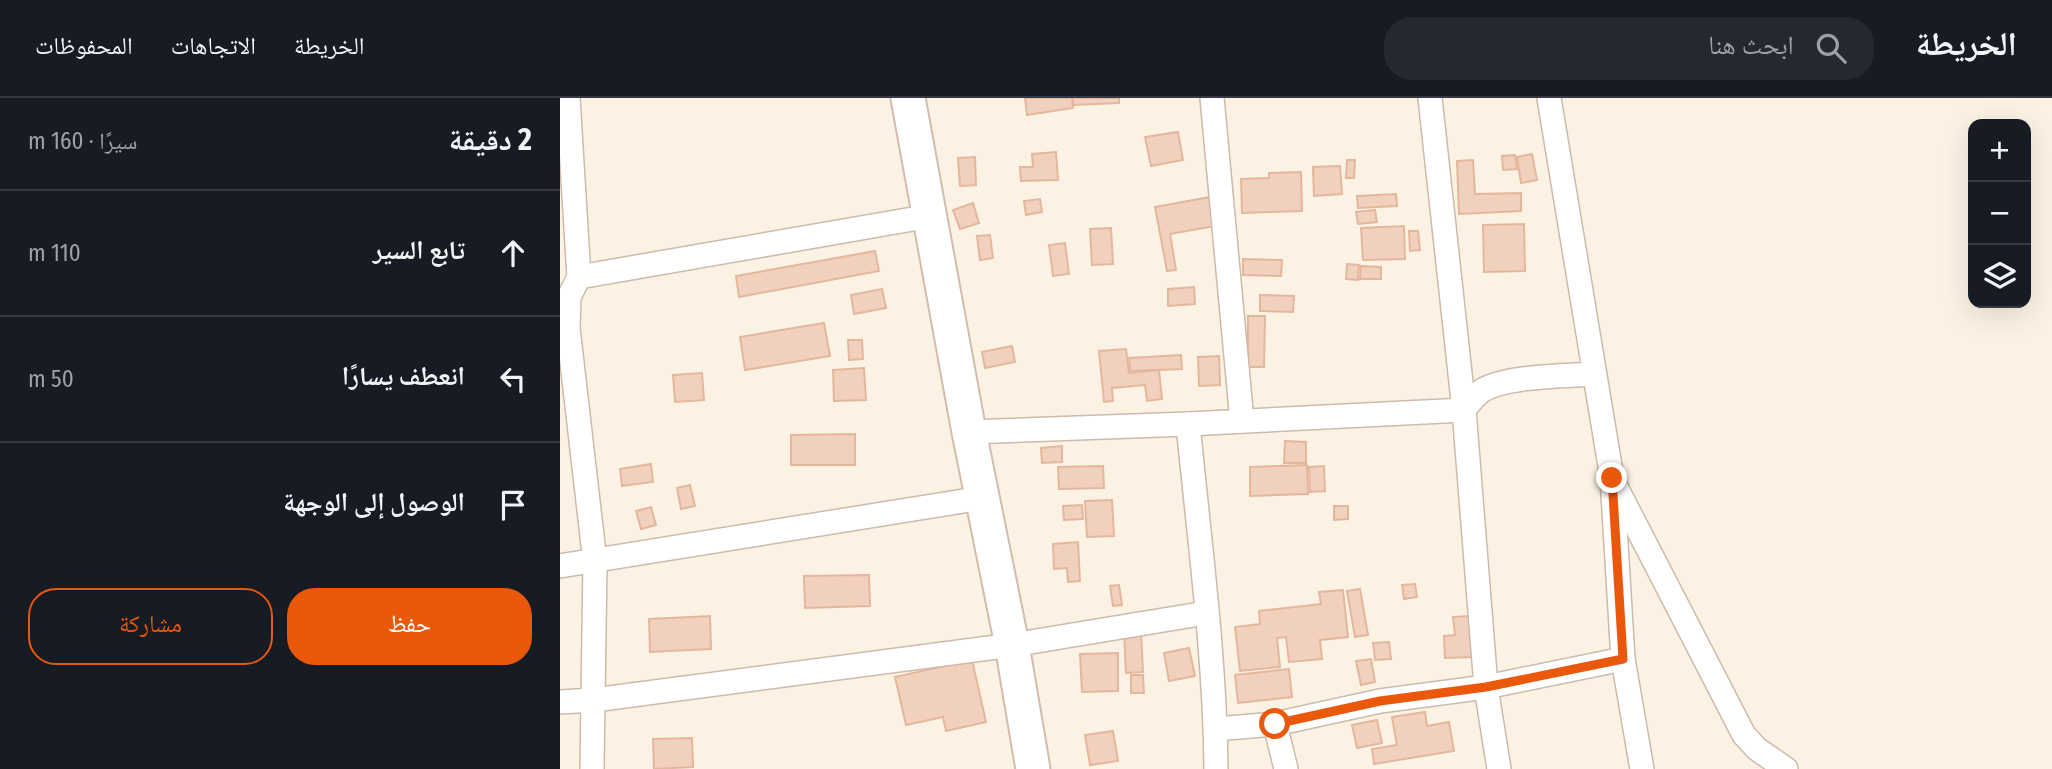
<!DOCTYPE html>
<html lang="ar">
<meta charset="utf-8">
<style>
:root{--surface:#171b24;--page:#242831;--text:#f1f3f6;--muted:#9ea1a6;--line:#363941;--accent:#ea580c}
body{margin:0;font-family:"Fira Sans Condensed","Noto Naskh Arabic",sans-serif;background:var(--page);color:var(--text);direction:rtl}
.controls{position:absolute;right:21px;top:21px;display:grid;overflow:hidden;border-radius:14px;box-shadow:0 7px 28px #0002}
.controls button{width:63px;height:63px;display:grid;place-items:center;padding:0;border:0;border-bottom:2px solid var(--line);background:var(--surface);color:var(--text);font:35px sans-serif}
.stop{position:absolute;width:21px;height:21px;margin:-16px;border:5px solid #ea580c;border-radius:50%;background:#fff}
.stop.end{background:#ea580c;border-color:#fff;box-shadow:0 2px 7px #0008}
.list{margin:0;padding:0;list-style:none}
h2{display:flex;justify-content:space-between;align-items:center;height:91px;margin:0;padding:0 28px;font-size:30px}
h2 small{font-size:23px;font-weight:400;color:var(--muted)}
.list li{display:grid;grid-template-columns:46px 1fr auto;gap:21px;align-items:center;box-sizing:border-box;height:126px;padding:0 28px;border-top:2px solid var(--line)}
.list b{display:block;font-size:26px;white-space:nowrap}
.list em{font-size:23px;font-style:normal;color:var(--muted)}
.actions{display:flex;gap:14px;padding:21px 28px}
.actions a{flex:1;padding:16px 0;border:2px solid var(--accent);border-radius:28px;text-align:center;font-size:24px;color:var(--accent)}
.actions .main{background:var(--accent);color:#fff}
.icon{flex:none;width:38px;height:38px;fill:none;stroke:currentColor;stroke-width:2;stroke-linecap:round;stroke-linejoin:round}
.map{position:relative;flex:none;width:1492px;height:671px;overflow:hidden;direction:ltr}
header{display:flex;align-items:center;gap:42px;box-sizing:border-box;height:98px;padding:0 35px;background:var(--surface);border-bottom:2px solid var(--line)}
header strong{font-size:33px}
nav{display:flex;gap:38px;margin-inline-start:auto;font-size:24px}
.search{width:490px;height:63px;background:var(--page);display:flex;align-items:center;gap:18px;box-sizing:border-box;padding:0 24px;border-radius:28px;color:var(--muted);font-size:26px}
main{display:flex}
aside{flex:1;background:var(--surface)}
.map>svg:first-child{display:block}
.building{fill:#f1d1bd;stroke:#e3b79d;stroke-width:2}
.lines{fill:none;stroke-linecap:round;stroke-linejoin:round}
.street-casing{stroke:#cdbaab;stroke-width:26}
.secondary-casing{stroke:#d2bcab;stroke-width:37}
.street{stroke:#fff;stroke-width:23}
.secondary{stroke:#fff;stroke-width:33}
.route{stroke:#ea580c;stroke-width:9}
</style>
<header>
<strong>الخريطة</strong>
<div class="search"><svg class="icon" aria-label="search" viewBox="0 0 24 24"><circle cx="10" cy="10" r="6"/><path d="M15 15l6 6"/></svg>ابحث هنا</div>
<nav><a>الخريطة</a><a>الاتجاهات</a><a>المحفوظات</a></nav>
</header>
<main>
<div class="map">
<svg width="1492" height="671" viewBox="0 0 1492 671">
<rect width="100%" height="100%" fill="#fcf2e4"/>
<g class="building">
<path d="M465 0H512L513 10 467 17Z"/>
<path d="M513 0H559V5L513 7Z"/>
<path d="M618 34 623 62 591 68 585 39Z"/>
<path d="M496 54 498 82 461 83 460 69H473L472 56Z"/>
<path d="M972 56 977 82 961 85 957 59Z"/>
<path d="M955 57 957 71 943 72 942 58Z"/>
<path d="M415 59 416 87 400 88 398 60Z"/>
<path d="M787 62H795L794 80H786Z"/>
<path d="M913 62 915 96 961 95V113L899 116 897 63Z"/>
<path d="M780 68 782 96 754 98 753 69Z"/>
<path d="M741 74 742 113 682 115 681 81 709 80V75Z"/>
<path d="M836 96 837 108 798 110 797 98Z"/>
<path d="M650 99 655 128 610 136 616 172 607 173 595 109Z"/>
<path d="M480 101 482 114 466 117 464 103Z"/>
<path d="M413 105 419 125 400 131 393 112Z"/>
<path d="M815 112 817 124 798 126 796 114Z"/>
<path d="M964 126 965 173 924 174 923 127Z"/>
<path d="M844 128 845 161 803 162 801 130Z"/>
<path d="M551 130 553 166 532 167 530 131Z"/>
<path d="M849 133H858L860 152 850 153Z"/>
<path d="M430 137 433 160 420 162 417 138Z"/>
<path d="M505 145 509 176 493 178 489 147Z"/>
<path d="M315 153 319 173 179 199 176 178Z"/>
<path d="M683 161 722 162 721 178 683 177Z"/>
<path d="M787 166 799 167 798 182 786 181Z"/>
<path d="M801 168 821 169V181H800Z"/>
<path d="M634 189 635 206 608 208V191Z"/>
<path d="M322 191 326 210 294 216 291 197Z"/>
<path d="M700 197 734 198 733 214 700 213Z"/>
<path d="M688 218H705L704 269H688Z"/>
<path d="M264 225 270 258 185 272 180 239Z"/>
<path d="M288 242H302L303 261 289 262Z"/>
<path d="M452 248 455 264 425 270 422 254Z"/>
<path d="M566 251 569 275 599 272 602 301 587 303 585 287 552 290 553 303 544 304 539 253Z"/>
<path d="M621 257 622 271 570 273 569 260Z"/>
<path d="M659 258 660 287 639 288 638 259Z"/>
<path d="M304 270 306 302 274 303 273 272Z"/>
<path d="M142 275 144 302 115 304 113 277Z"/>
<path d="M295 336V367H231V337Z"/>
<path d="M725 343 746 344V365H724Z"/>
<path d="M502 348V364L482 365 481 350Z"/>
<path d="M91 366 93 384 62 388 60 371Z"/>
<path d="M747 367 748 396 690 398V369Z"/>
<path d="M543 368 544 390 499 391 498 369Z"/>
<path d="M764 368 765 393 750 394 749 369Z"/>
<path d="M130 387 135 408 121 411 117 390Z"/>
<path d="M552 402 554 438 527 439 525 403Z"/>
<path d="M522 407 523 421 504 422 503 408Z"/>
<path d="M774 408H788V421L774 422Z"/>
<path d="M91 409 96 427 81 431 76 413Z"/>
<path d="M518 444 520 483 508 484 507 470 494 471 493 446Z"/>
<path d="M309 477 310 508 245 510 244 478Z"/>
<path d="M855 486 857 499 844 501 842 487Z"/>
<path d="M559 487 562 507 553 508 550 488Z"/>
<path d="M800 491 808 537 795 539 787 493Z"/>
<path d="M783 492 788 539 760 542 762 561 729 564 726 539 717 540 720 569 680 573 675 529 700 526 699 513 761 506 759 494Z"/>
<path d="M150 518 151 551 90 554 89 521Z"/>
<path d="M910 518 912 559 885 560 884 538 895 537 893 519Z"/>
<path d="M581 534 583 574 566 575 564 535Z"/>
<path d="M829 544 831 561 815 562 813 545Z"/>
<path d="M629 550 635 578 609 583 604 555Z"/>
<path d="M558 555V593L522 594 520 556Z"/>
<path d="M811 561 815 584 801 587 796 563Z"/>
<path d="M412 562 426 624 386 633 383 619 346 627 335 579Z"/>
<path d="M729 571 732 599 678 605 675 577Z"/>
<path d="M571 577H583L584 595H571Z"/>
<path d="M865 614 867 628 889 624 894 653 814 666 812 651 837 647 832 619Z"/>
<path d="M817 622 822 645 797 650 792 627Z"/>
<path d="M553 633 558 663 530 667 525 637Z"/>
<path d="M132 640 133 669 94 671 93 641Z"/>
</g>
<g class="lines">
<g class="street-casing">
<g id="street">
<path d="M8 0 19 179 9 199 8 230 35 464 32 671"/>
<path d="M652 0 682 323"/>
<path d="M870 0 904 312 926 589 939 671"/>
<path d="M989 0 1052 380 1063 561 1082 671"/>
<path d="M19 179 370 118"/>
<path d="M628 326C639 441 655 556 656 671"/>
<path d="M409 334 628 326 904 312C910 304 915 297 923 292 947 278 1004 278 1033 276"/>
<path d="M1056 389 1184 637 1197 651 1226 671"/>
<path d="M0 468 422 400"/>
<path d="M0 604 34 602 452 547 646 515"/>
<path d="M715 626 726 671"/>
<path d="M656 631 715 626 820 603 926 589 1063 561"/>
</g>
</g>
<g class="secondary-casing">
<path id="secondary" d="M348 0 409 334 452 547 473 671"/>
</g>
<use href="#street" class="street"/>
<use href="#secondary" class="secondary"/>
</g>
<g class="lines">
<path class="route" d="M715 626 820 603 926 589 1063 561 1052 380"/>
</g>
</svg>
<div class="controls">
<button>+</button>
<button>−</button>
<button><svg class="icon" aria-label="layers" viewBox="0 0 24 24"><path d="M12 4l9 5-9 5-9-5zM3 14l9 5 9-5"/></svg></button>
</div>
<div class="stop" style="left:715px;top:626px"></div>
<div class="stop end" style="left:1052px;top:380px"></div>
</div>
<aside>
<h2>2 دقيقة<small>سيرًا · 160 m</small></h2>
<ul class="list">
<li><svg class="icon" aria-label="ahead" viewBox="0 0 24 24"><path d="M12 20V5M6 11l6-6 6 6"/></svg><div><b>تابع السير</b></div><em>110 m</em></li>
<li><svg class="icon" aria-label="left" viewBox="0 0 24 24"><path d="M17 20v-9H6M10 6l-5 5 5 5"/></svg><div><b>انعطف يسارًا</b></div><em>50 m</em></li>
<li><svg class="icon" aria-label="arrive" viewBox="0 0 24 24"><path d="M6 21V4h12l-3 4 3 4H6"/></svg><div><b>الوصول إلى الوجهة</b></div></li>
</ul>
<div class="actions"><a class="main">حفظ</a><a>مشاركة</a></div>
</aside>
</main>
